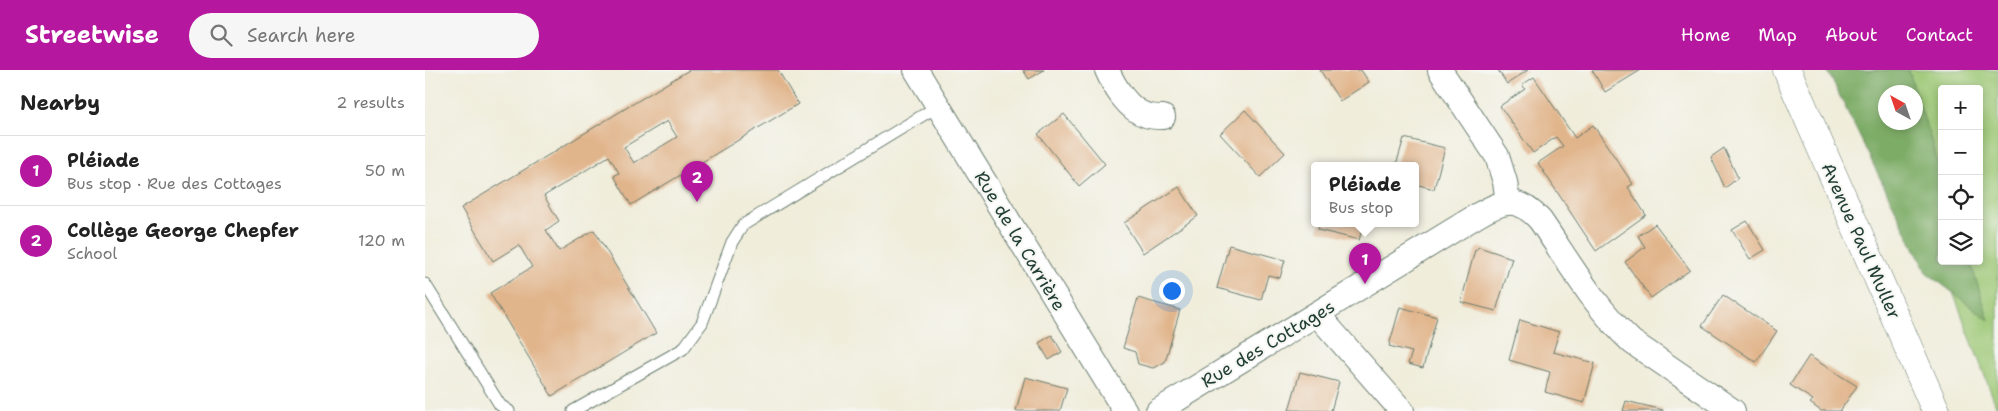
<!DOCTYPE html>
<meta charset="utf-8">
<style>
:root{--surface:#fff;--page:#f6f6f6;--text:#222;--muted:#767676;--line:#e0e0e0;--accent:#b5179e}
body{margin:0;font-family:"Shantell Sans",sans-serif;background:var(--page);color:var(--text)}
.controls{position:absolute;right:15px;top:15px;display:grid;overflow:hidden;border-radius:5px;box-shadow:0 2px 8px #0003}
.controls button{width:45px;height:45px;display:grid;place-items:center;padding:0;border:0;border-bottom:1px solid var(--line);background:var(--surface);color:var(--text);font:25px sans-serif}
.compass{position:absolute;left:1453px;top:15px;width:45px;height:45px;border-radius:50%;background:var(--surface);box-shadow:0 2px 8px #0003;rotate:320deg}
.you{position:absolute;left:746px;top:220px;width:18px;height:18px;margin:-12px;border:4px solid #fff;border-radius:50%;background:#1a73e8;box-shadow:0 0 0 8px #1a73e833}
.badge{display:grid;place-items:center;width:32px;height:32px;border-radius:50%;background:var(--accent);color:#fff;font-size:16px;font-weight:700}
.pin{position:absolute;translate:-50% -41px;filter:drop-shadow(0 1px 2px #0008)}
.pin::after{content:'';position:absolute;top:26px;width:18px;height:15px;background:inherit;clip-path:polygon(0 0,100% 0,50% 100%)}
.popup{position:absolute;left:886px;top:92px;width:108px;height:65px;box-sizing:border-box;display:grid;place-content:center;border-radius:5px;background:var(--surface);filter:drop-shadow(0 1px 4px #0005);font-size:16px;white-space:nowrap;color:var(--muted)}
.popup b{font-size:19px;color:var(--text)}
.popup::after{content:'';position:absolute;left:50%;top:100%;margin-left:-10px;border:10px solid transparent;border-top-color:var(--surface)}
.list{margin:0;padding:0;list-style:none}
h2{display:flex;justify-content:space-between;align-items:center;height:65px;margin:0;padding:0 20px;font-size:21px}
h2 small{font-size:16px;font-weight:400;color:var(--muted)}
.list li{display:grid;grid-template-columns:32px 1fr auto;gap:15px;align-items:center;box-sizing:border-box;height:70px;padding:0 20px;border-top:1px solid var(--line)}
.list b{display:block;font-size:19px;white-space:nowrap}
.list p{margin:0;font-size:16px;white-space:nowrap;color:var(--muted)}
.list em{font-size:16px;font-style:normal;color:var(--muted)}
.icon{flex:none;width:28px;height:28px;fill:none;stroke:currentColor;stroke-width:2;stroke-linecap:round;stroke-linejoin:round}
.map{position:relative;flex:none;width:1573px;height:341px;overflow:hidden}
header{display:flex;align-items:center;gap:30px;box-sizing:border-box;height:70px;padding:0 25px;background:var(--accent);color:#fff}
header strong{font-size:24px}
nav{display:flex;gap:28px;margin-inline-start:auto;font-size:18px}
.search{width:350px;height:45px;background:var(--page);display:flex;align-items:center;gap:12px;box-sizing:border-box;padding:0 18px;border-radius:28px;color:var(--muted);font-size:19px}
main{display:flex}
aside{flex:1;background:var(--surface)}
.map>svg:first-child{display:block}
.green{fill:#9cc774;stroke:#5e8254;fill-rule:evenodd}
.forest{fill:#7dac66;stroke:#4e744d}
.building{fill:#e1b58c;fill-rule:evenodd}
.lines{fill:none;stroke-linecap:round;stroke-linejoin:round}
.lane-casing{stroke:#687b6e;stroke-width:13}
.street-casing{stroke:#687b6e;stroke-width:26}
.secondary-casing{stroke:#687b6e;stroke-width:29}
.lane{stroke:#fff;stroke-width:11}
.street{stroke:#fff;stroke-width:24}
.secondary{stroke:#fff;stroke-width:28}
.labels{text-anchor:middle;stroke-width:4;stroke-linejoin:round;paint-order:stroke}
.street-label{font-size:18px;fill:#1f3d34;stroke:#f6f6f2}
</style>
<header>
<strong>Streetwise</strong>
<div class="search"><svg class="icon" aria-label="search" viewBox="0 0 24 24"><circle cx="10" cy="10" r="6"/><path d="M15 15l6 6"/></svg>Search here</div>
<nav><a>Home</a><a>Map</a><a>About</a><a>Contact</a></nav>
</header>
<main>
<aside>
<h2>Nearby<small>2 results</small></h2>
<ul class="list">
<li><span class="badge">1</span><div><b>Pléiade</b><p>Bus stop · Rue des Cottages</p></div><em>50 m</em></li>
<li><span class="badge">2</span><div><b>Collège George Chepfer</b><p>School</p></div><em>120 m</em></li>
</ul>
</aside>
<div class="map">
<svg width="1573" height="341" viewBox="0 0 1573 341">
<rect width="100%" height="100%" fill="#f6f6f2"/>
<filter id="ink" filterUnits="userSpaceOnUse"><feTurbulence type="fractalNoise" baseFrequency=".02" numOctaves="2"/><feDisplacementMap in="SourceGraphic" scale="10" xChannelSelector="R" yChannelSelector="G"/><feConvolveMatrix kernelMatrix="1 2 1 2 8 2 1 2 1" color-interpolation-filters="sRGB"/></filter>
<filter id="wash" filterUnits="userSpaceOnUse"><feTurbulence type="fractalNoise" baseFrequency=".0096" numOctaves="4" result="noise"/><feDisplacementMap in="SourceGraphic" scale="20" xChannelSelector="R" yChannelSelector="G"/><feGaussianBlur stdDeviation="1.12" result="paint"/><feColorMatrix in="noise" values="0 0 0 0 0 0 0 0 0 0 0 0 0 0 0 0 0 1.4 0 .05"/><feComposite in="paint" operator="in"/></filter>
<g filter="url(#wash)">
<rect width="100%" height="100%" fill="#f0eddb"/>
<path class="green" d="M1446 0H1573V341L1464 53 1490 52V22H1460ZM1517 19H1554V191H1517Z"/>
<path class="forest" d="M1402 0H1484L1490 22H1460V52H1490L1491 23 1517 105V191H1545L1564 250 1501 202Z"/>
<g id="blocks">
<g class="building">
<path d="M264 0H353L373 34 206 135 189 106 194 103 184 86 119 126 134 151 121 160 134 181 169 160 231 263 127 326 65 223 107 197 94 175 68 191 36 138ZM242 51 252 67 209 93 199 77Z"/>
<path d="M598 0H619L604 9Z"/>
<path d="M895 0H936L944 12 915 31Z"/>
<path d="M1073 0H1103L1082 14Z"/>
<path d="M1167 0H1216L1180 22Z"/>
<path d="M1109 7 1150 68 1168 55 1208 114 1203 117 1221 145 1171 181 1113 93 1138 76 1131 67 1108 83 1075 36 1100 19 1097 15Z"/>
<path d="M820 40 860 83 835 107 795 64Z"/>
<path d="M639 44 680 94 654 116 613 64Z"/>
<path d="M979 68 1020 78 1009 119 990 114V95H971Z"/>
<path d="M1299 78 1313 108 1300 118 1286 87Z"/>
<path d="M754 117 773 146 718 183 699 153Z"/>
<path d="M1322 151 1340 180 1325 189 1307 160Z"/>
<path d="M895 153H939L934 170 893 160Z"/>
<path d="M1230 154 1265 200 1226 228 1200 192 1220 177 1213 166Z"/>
<path d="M804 175 860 190 855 208 843 205 836 230 792 218Z"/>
<path d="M1054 177 1087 188 1071 241 1036 232 1050 180Z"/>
<path d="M1298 225 1352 261 1331 292 1277 256Z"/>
<path d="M713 228 755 240 740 292 728 298 713 294 710 282 698 278Z"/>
<path d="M975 237 1012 247 998 298 983 294 987 282 964 276Z"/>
<path d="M1095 250 1134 262 1128 282 1170 293 1159 333 1120 322 1125 302 1084 290Z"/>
<path d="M627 265 637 282 624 290 614 273Z"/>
<path d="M1384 286 1432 316 1415 341H1396L1385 333 1388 330 1365 315Z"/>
<path d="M875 302 914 312 906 341 864 340Z"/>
<path d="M600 307 642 318 635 341H591Z"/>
<path d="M1201 331 1238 340V341H1198Z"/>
</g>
</g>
</g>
<g filter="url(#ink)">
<use href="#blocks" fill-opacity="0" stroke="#687b6e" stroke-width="1"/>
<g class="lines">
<g class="lane-casing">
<g id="lane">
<path d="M0 214 75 335 84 341"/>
<path d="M148 341 258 279 277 253 307 172 318 155 513 36"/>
</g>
</g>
<g class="street-casing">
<g id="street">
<path d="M491 0 700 341"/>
<path d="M682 0C689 16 703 40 721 45 726 47 733 47 738 47"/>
<path d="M1015 0 1072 86 1080 112 1083 132"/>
<path d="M892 244 977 341"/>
<path d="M733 341 1053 145C1079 130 1093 126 1115 150 1144 192 1170 238 1207 272L1308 341"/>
</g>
</g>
<g class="secondary-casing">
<path id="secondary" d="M1362 0 1511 341"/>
</g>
<use href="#lane" class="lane"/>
<use href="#street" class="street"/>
<use href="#secondary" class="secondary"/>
</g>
</g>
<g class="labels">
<g class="street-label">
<text transform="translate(595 171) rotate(59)" y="6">Rue de la Carrière</text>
<text transform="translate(1436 171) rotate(66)" y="6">Avenue Paul Muller</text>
<text transform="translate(843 274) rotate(-31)" y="6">Rue des Cottages</text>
</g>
</g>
</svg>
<div class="controls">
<button>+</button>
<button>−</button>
<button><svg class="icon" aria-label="locate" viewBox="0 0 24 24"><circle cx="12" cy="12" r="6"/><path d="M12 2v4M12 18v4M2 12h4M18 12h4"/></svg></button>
<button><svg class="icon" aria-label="layers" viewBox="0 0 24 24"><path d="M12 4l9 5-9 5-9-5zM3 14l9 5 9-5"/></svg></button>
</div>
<svg class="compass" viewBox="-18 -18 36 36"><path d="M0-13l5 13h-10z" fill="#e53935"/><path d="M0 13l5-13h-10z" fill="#767676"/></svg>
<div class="you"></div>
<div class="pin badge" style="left:940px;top:214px">1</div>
<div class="popup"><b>Pléiade</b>Bus stop</div>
<div class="pin badge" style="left:272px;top:132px">2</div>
</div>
</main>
